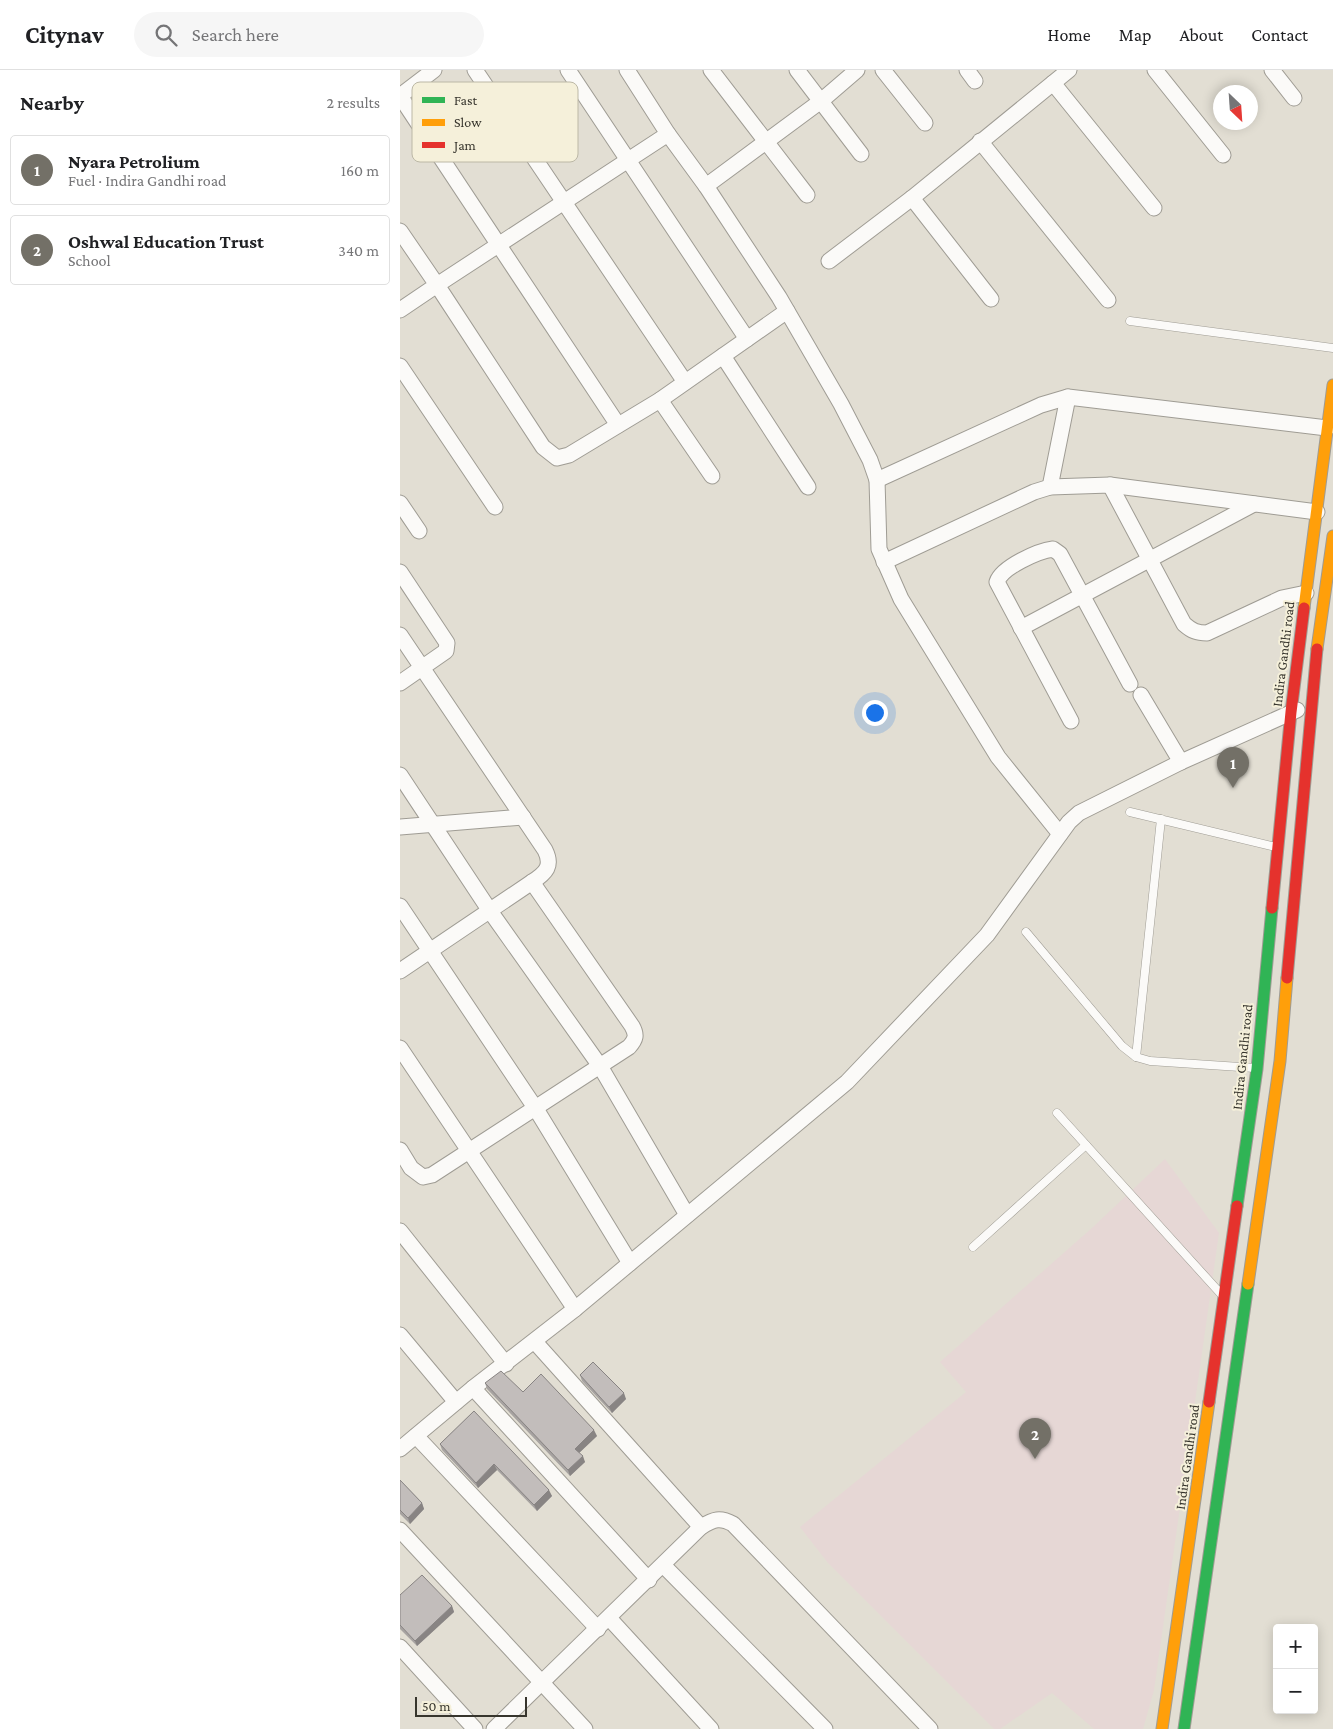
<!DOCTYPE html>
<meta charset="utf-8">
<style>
:root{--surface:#fff;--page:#f6f6f6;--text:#202124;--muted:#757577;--line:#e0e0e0;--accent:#737067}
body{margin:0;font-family:"Crimson Pro",serif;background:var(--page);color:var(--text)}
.controls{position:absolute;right:15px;bottom:15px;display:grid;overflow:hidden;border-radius:5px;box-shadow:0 2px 12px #0003}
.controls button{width:45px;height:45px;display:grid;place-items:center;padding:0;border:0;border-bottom:1px solid var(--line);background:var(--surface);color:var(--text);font:25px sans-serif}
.compass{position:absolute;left:813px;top:15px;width:45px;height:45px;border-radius:50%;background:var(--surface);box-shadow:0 2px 12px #0003;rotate:155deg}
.scale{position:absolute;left:15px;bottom:12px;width:112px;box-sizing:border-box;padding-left:5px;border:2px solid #37352d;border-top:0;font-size:14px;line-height:18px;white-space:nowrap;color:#37352d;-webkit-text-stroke:4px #f5f0da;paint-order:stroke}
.you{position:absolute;left:474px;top:642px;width:18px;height:18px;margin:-12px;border:4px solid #fff;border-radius:50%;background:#1a73e8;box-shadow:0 0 0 8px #1a73e833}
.badge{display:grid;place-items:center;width:32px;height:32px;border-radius:50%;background:var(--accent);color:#fff;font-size:16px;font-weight:700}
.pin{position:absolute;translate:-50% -41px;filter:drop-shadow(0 1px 2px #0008)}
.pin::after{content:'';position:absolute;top:26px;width:18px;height:15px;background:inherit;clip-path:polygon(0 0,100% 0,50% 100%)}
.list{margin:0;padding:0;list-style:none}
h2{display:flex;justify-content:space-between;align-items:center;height:65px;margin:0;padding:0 20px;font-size:21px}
h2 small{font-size:16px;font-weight:400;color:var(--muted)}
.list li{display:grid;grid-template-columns:32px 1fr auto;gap:15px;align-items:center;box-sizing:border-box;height:70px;margin:0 10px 10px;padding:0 10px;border:1px solid var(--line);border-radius:5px}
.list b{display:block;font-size:19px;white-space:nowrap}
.list p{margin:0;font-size:16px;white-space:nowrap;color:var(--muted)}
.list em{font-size:16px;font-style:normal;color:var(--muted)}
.icon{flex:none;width:28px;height:28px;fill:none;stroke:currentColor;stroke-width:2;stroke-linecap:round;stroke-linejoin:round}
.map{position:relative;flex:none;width:933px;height:1659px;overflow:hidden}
header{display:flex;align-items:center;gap:30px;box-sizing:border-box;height:70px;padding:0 25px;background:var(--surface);border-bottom:1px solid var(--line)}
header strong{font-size:24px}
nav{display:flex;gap:28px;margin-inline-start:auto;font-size:18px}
.search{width:350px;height:45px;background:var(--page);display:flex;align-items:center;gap:12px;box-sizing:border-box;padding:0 18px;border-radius:28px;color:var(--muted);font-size:19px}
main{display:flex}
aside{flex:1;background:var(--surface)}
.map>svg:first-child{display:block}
.education{fill:#e6d7d5}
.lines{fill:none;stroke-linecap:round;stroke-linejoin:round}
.lane-casing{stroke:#9f9c94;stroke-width:9}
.street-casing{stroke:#9f9c94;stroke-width:17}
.fast-casing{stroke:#9f9c94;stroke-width:13}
.slow-casing{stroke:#9f9c94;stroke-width:13}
.jam-casing{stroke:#9f9c94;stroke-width:13}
.lane{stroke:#fbfaf8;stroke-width:8}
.street{stroke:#fbfaf8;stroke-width:15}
.fast{stroke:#30b455;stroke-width:11}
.slow{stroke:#ff9f0a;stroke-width:11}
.jam{stroke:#e5322d;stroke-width:11}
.wall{fill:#a7a3a1}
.shaded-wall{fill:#888483}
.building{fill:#c2bdbb;stroke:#888483}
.labels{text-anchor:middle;stroke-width:4;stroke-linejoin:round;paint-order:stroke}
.street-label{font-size:14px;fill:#37352d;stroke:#f5f0da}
.key{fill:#f5f0da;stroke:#bcb8a6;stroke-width:1}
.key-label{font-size:14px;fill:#37352d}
</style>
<header>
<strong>Citynav</strong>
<div class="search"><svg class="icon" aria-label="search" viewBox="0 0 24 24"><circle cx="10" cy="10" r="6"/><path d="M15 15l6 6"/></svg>Search here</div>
<nav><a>Home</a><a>Map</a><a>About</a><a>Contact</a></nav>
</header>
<main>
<aside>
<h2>Nearby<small>2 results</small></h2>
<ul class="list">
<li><span class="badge">1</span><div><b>Nyara Petrolium</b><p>Fuel · Indira Gandhi road</p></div><em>160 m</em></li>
<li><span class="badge">2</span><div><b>Oshwal Education Trust</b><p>School</p></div><em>340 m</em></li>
</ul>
</aside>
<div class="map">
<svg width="933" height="1659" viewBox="0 0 933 1659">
<rect width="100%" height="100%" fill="#e2ded3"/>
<path class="education" d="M765 1089 819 1163 754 1620 743 1659H694L652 1623 600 1659H594L428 1493 400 1457 566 1322 540 1292 692 1158Z"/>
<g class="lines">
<g class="lane-casing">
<g id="lane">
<path d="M730 251 933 278"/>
<path d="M730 742 876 777"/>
<path d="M626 862 722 976 736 987 750 991 855 998"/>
<path d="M736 987 761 749"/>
<path d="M657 1043 821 1224"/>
<path d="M573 1177 686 1075"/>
</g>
</g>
<g class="street-casing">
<g id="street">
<path d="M75 0 285 312"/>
<path d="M168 0 347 269"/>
<path d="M227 0 268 64 37 215 143 377 157 388 169 385 260 330 387 241"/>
<path d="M311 0 407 125"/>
<path d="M397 0 461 84"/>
<path d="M483 0 525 53"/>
<path d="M567 0 575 11"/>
<path d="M755 0 823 85"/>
<path d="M872 0 894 28"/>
<path d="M653 13 754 138"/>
<path d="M0 26 218 355"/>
<path d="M0 26 34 0"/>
<path d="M268 64 306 116 421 31 457 0"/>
<path d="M580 71 708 230"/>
<path d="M306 116 379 227 441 334 470 390 477 410 479 479 501 529 598 687 660 764"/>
<path d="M512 128 591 229"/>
<path d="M0 161 37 215 0 240"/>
<path d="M429 191 512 128 669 0"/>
<path d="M323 286 408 417"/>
<path d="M0 296 95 437"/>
<path d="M260 330 312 406"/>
<path d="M477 410 641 335 668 327 927 358"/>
<path d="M710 415 784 554C792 561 797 563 807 563L882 528 906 523"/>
<path d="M650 417 668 327"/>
<path d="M0 433 19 461"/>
<path d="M484 492 634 422 650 417 710 415 917 442"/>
<path d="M0 502 47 573 46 581 0 613"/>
<path d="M621 558 854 434"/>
<path d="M0 565 145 780C153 796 146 803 132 812L0 901"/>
<path d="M741 625 781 692"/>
<path d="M671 651 597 512C602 497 638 481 653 479L660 484 730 614"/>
<path d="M0 705 90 841 200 996 287 1145"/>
<path d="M0 757 123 747"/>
<path d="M0 836 136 1039 230 1193"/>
<path d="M0 978 175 1239"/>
<path d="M0 1080 11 1098 23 1107 32 1105 229 977C236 969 237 965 232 956L132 812"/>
<path d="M0 1161 106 1294"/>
<path d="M0 1265 56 1332"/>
<path d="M135 1272 301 1457"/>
<path d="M73 1318 249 1510"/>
<path d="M16 1366 198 1559"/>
<path d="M0 1379 73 1318 175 1239 447 1012 587 865 669 752 679 743 781 692 897 640"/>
<path d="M0 1460 185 1659"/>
<path d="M264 1496 425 1659"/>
<path d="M209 1548 311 1659"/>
<path d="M0 1577 75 1659"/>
<path d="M94 1659 301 1457C314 1449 320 1447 333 1454L530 1659"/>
</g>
</g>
<g class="fast-casing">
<g id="fast">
<path d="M837 1136 857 999 872 838"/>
<path d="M784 1659 848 1214"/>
</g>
</g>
<g class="slow-casing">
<g id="slow">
<path d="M904 538 933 315"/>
<path d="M917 579 933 466"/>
<path d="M848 1214 880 991 887 908"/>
<path d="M762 1659 809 1332"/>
</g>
</g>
<g class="jam-casing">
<g id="jam">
<path d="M872 838 891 642 904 538"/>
<path d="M887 908 917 579"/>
<path d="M809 1332 837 1136"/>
</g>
</g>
<use href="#lane" class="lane"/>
<use href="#street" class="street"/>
<use href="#fast" class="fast"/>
<use href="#slow" class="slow"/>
<use href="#jam" class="jam"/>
</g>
<g class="wall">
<path d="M180 1305 226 1329 212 1343 182 1311Z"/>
<path d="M85 1313 123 1322 197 1366 179 1383 185 1392 170 1406 87 1319Z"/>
<path d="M74 1341 152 1426 137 1441 97 1400 78 1418 42 1380 40 1374Z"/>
<path d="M0 1410 22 1433 24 1439 10 1454 0 1444Z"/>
<path d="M0 1525 52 1536 54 1542 17 1576 0 1559Z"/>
</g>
<g class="shaded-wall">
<path d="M224 1323 226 1329 212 1343 209 1337Z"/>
<path d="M194 1360 197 1366 178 1384 175 1379Z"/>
<path d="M183 1386 185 1392 170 1406 168 1400Z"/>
<path d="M94 1394 97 1400 78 1418 76 1413Z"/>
<path d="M149 1420 152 1426 137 1441 134 1435Z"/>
<path d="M22 1433 24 1439 10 1454 8 1448Z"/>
<path d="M52 1536 54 1542 17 1576 15 1571Z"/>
</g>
<g class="building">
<path d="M193 1292 224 1323 209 1337 180 1305Z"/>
<path d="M101 1301 123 1322 141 1304 194 1360 175 1379 183 1386 168 1400 85 1313Z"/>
<path d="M74 1341 149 1420 134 1435 94 1394 76 1413 40 1374Z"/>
<path d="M0 1410 22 1433 8 1448 0 1440Z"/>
<path d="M22 1505 52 1536 15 1571 0 1555V1525Z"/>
</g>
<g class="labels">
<g class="street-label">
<text transform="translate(883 584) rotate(-83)" y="5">Indira Gandhi road</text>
<text transform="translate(842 987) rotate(-84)" y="5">Indira Gandhi road</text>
<text transform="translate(787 1387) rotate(-82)" y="5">Indira Gandhi road</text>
</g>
</g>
<rect x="12" y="12" width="166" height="80" rx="8" class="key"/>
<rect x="22" y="27" width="23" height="6" fill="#30b455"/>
<rect x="22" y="49" width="23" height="7" fill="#ff9f0a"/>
<rect x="22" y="72" width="23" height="6" fill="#e5322d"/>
<g class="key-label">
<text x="54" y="35">Fast</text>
<text x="54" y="57">Slow</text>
<text x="54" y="80">Jam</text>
</g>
</svg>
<div class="controls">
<button>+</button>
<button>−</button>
</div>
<svg class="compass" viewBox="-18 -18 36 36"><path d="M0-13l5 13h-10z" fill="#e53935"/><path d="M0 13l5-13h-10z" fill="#757577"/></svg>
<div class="scale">50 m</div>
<div class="you"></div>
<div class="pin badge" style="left:833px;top:718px">1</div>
<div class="pin badge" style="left:635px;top:1389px">2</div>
</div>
</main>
